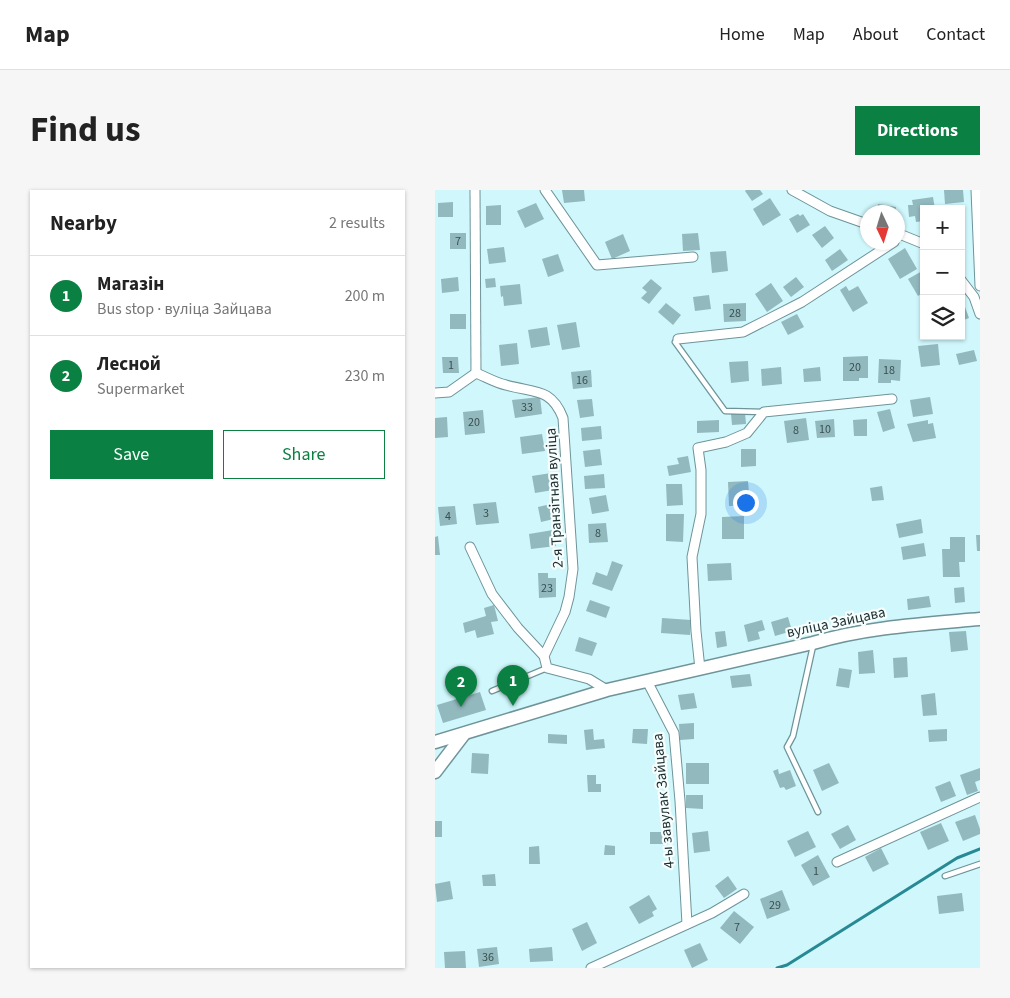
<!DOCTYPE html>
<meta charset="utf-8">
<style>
:root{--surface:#fff;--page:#f6f6f6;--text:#222;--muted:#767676;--line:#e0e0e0;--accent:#0b8043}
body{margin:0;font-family:"Source Sans 3",sans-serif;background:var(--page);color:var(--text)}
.controls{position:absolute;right:15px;top:15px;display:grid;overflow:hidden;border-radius:0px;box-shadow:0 1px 4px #0004}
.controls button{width:45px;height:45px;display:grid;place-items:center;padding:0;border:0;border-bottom:1px solid var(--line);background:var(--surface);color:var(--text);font:25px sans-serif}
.compass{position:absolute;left:425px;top:15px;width:45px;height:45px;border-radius:50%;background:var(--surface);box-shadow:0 1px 4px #0004;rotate:176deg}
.you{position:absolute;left:310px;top:312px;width:18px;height:18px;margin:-12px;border:4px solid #fff;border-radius:50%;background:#1a73e8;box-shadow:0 0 0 8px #1a73e833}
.badge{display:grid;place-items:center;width:32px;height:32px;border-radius:50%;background:var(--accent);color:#fff;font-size:16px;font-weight:700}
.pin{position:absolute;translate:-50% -41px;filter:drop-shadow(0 1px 2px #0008)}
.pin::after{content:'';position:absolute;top:26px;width:18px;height:15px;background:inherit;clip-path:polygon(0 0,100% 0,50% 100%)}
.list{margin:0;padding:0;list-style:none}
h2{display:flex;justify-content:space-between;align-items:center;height:65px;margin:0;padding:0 20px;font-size:21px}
h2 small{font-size:16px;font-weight:400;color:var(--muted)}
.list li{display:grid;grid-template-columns:32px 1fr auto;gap:15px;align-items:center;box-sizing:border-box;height:80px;padding:0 20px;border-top:1px solid var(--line)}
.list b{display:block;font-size:19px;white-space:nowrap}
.list p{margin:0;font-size:16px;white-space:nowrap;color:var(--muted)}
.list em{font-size:16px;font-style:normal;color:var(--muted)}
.actions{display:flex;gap:10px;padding:15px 20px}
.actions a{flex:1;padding:11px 0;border:1px solid var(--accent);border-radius:0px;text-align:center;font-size:18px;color:var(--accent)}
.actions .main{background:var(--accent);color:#fff}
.icon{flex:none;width:28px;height:28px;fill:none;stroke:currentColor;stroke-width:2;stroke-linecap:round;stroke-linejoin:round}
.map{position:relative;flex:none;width:545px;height:778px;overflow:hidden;border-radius:0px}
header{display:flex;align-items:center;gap:30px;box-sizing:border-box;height:70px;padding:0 25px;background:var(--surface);border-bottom:1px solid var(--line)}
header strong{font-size:24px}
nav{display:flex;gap:28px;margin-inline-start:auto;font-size:18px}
.intro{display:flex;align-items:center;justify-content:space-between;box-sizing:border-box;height:120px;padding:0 30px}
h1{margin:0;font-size:35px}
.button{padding:12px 22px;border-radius:0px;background:var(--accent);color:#fff;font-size:18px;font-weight:700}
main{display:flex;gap:30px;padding:0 30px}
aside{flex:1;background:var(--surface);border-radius:0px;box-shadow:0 1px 4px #0004}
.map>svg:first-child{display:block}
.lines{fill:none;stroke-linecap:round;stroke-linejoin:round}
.stream{stroke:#278993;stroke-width:3}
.building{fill:#92b9be}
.lane-casing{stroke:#6e9499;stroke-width:7}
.street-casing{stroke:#6e9499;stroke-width:11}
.secondary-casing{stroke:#6e9499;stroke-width:15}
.lane{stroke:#fff;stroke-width:4.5}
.street{stroke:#fff;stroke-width:9}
.secondary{stroke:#fff;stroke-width:12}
.labels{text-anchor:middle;stroke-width:4.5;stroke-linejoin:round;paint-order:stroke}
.number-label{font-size:12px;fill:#3a5052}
.street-label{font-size:15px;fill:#1d2d2e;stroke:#f6fefe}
</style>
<header>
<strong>Map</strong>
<nav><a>Home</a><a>Map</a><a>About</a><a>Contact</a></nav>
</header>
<div class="intro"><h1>Find us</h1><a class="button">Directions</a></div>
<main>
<aside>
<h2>Nearby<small>2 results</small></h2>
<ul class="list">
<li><span class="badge">1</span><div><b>Магазін</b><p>Bus stop · вуліца Зайцава</p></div><em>200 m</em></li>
<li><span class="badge">2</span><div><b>Лесной</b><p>Supermarket</p></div><em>230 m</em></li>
</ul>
<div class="actions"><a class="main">Save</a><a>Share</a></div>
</aside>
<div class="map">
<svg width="545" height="778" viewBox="0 0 545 778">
<rect width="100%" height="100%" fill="#cff7fc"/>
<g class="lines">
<path class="stream" d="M342 778 352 775 522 668 545 659"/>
</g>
<g class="building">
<path d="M127 0H149L150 11 129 13Z"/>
<path d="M311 0H325L328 4 317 11 310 1Z"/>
<path d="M509 0H528L529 12 510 14Z"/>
<path d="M498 7 500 19H489V31L481 32 480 26 474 27 473 15H478L477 10Z"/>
<path d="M335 8 346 25 328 36 318 19Z"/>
<path d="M18 12V27H3V13Z"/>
<path d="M101 13 109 29 90 38 82 21Z"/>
<path d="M443 14 461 17 460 22H442Z"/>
<path d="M66 15V35H51V16Z"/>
<path d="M363 24 365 26 368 24 375 35 362 43 354 29Z"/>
<path d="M390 36 399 48 387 58 377 45Z"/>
<rect x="15" y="43" width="16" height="16"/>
<path d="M263 43 265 60 248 61 247 44Z"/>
<path d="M188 44 195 61 177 69 170 52Z"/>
<path d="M69 57 71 72 54 74 52 59Z"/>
<path d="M470 58 482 79 465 89 453 69Z"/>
<path d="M405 59 413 70 397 81 390 70Z"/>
<path d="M291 61 293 81 277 83 275 62Z"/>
<path d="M123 64 129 81 113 87 107 69Z"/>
<path d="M489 80V102L483 106 473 89Z"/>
<path d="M23 87 24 101 7 103 6 89Z"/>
<path d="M361 87 369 97 356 107 348 97Z"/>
<path d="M60 88 61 97 51 98 50 89Z"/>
<path d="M216 89 227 98 214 114 206 108 212 102 207 98Z"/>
<path d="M336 93 348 111 332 122 320 104Z"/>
<path d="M85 94 87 114 69 116 68 106 66 107 65 96Z"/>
<path d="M411 96 414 101 423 96 433 113 418 122 405 100Z"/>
<path d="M274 105 276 119 260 121 258 107Z"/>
<path d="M526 106 534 128 526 131Z"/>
<path d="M231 113 246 125 238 135 223 122Z"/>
<path d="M311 113V131L289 132 288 114Z"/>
<rect x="15" y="124" width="16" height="15"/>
<path d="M362 124 369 137 353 145 346 132Z"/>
<path d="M141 132 145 157 127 160 122 135Z"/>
<path d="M112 137 115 155 96 158 93 140Z"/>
<path d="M82 153 84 174 66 176 64 155Z"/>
<path d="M503 154 505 175 486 177 483 156Z"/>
<path d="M539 160 542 171 524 175 521 164Z"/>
<path d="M433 166V188H424V191H408V167Z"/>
<path d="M7 167H23L24 183H8Z"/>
<path d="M444 169 466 170 465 191 456 190V193H443Z"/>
<path d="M313 171 314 191 296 193 294 172Z"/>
<path d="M346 177 347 194 327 196 326 179Z"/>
<path d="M385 177 386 191 369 192 368 179Z"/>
<path d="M156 180 157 197 138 199 136 182Z"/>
<path d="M105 207 107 224 80 228 77 210Z"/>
<path d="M495 207 498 224 478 227 475 210Z"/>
<path d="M157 209 159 226 145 228 142 210Z"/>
<path d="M455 219 460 238 448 242 442 222Z"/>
<path d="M48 220 50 243 30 245 28 222Z"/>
<path d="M310 223 311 234 297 235 296 224Z"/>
<path d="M12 227 13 247 0 248V228Z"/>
<path d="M371 228 374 250 352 253 349 231Z"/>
<path d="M399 229 400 247 382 248 380 231Z"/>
<path d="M432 229V246H419L418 230Z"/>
<path d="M284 230V242L262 243V231Z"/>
<path d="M493 230V234L498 233 501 248 478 252 472 234Z"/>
<path d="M166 236 167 249 147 251 146 238Z"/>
<path d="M107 244 110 261 87 264 85 247Z"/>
<path d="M165 259 167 275 150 277 148 261Z"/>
<path d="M306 259H321V276L306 277Z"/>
<path d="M253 266 256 282 234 286 232 276 244 274 242 268Z"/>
<path d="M116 283 118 300 100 303 97 286Z"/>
<path d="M169 284 170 298 150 299 149 286Z"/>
<path d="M313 291 315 315 294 316 293 292Z"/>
<path d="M231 294H247L248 315 232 316Z"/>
<path d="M447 296 449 310 437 311 435 298Z"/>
<path d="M171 305 174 321 157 324 154 308Z"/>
<path d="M61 312 64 333 41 335 38 314Z"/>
<path d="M120 313 123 328 106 332 103 317Z"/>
<path d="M20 316 22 334 5 336 3 317Z"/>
<path d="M231 324H249L248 352 231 351Z"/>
<path d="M309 326V349H287V327Z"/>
<path d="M486 329 488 343 464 348 461 334Z"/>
<path d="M171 333 173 352 154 353 153 334Z"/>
<path d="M118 340 121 356 96 359 94 344Z"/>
<path d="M541 345H545V361H542Z"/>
<path d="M3 346 5 365H0V347Z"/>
<path d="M515 347H530V372H524L525 387H508L507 359H515Z"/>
<path d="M489 353 491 366 468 370 466 357Z"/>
<path d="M177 371 188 375 177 401 157 394 161 382 172 386Z"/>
<path d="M296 373 297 390 273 391 272 374Z"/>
<path d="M103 383H113V388H121V407L104 408Z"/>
<path d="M529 397 530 412 520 413 519 398Z"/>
<path d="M494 406 496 417 473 420 472 409Z"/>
<path d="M155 410 175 417 171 428 151 421Z"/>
<path d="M59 415 63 431 56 432 59 444 42 448 40 440 30 443 28 433 51 426 49 418Z"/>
<path d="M353 427 357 441 340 446 336 432Z"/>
<path d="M227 428 256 430 255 445 226 443Z"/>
<path d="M327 430 330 440 323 442 325 449 313 452 309 435Z"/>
<path d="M290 441 292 456 282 458 280 442Z"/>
<path d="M531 441 533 460 516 462 514 442Z"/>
<path d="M144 447 162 453 157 466 140 461Z"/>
<path d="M438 460 440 483 424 484 423 462Z"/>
<path d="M472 467 473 487 459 488 458 468Z"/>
<path d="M404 478 417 480 414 498 401 496Z"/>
<path d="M315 484 317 496 297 498 295 486Z"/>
<path d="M45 502 51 520 8 533 2 515Z"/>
<path d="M259 503 262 518 246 520 243 505Z"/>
<path d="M500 503 502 525 488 526 486 505Z"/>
<path d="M259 533V549L245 550 244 534Z"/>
<path d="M158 539 159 550 169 549 170 558 151 560 149 540Z"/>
<path d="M198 539H213L212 554 197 553Z"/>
<path d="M512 539V551L494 552 493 540Z"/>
<path d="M113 544 132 545V554L113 553Z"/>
<path d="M37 563 54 564 53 584 36 583Z"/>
<rect x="251" y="573" width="23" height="21"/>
<path d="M394 573 404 593 387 601 378 580Z"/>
<path d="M545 578V590L540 592 543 601 532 605 525 585Z"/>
<path d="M343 579 344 584 355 580 361 596 351 600 349 597 345 598 338 581Z"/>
<path d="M152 585H161V594H166V602H153Z"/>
<path d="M515 591 521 606 506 612 500 597Z"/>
<path d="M251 605H268V619L251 618Z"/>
<path d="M540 625 545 639V644L528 651 520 632Z"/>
<rect x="0" y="631" width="7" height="16"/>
<path d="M506 633 514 651 493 660 485 642Z"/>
<path d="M413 635 421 650 405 659 396 644Z"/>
<path d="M273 641 275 661 259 663 257 643Z"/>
<path d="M373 641 381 657 360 667 352 651Z"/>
<rect x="215" y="642" width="18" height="12"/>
<path d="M170 655 180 656V665H169Z"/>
<path d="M104 656 105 674H94V657Z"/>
<path d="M446 658 454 674 438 682 430 667Z"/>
<path d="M383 665 395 687 378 696 366 675Z"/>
<path d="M60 684 61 696H48L47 685Z"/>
<path d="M293 686 302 699 289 708 280 696Z"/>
<path d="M15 691 18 709 2 712 0 694Z"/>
<path d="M347 700 355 720 332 729 325 709Z"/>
<path d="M527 703 529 721 504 724 502 706Z"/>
<path d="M214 705 222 719 217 722 219 726 204 734 194 717Z"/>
<path d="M299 721 319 737 305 754 285 738Z"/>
<path d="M152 732 162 753 147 761 137 739Z"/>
<path d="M265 753 273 770 257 778 249 760Z"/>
<path d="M62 757 64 774 44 777 42 759Z"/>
<path d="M117 757 118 771 95 772 94 759Z"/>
<path d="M30 761 31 778H10L9 762Z"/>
</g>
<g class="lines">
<g class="lane-casing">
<g id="lane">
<path d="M243 149 240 152 290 221 329 222"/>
<path d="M378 456 358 546 352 557 383 622"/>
<path d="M57 501 112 478"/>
<path d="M510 686 545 674"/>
</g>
</g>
<g class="street-casing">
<g id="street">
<path d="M40 0 41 183"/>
<path d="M110 0 162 75 258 67"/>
<path d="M357 0 395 21 432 34"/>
<path d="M541 0 545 96"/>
<path d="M462 43 489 54"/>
<path d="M526 90 539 107 545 124"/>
<path d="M243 149 308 142 367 112 459 52"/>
<path d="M0 203 14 202 41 183C51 187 61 193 71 195 98 203 116 197 128 228L138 379 134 407 130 422 109 466 112 478 154 489 172 500"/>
<path d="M35 357 57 404 83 438 109 466"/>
<path d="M265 479 261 441 257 367 266 324V280L263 258 291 252 312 243 329 222 457 209"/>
<path d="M212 491 239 543 245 611 252 734"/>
<path d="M402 672 545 607"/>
<path d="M156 778 277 723 309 704"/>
</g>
</g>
<g class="secondary-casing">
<g id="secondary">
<path d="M0 552 172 500 378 453C432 437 489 434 545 429"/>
<path d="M0 582 29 544"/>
</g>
</g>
<use href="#lane" class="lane"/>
<use href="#street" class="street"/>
<use href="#secondary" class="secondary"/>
</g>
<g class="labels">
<g class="number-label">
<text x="23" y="55">7</text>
<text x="300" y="127">28</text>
<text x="16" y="179">1</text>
<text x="420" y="181">20</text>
<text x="454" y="184">18</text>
<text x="147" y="194">16</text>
<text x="92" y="221">33</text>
<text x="39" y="236">20</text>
<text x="390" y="243">10</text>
<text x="361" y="244">8</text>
<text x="51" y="327">3</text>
<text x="13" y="330">4</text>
<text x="163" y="347">8</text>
<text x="112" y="402">23</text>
<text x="381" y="685">1</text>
<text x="340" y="719">29</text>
<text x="302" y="741">7</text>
<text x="53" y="771">36</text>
</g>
<g class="street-label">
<text transform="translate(119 308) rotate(-93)" y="5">2-я Транзітная вуліца</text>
<text transform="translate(401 432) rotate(-12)" y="5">вуліца Зайцава</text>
<text transform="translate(228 611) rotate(-95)" y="5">4-ы завулак Зайцава</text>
</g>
</g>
</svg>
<div class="controls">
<button>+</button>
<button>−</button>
<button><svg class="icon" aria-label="layers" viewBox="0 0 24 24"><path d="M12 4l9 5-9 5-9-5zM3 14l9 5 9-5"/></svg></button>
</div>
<svg class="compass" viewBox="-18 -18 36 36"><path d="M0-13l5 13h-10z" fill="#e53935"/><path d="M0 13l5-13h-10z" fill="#767676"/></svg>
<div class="you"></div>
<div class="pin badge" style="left:78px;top:516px">1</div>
<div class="pin badge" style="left:26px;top:517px">2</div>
</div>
</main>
